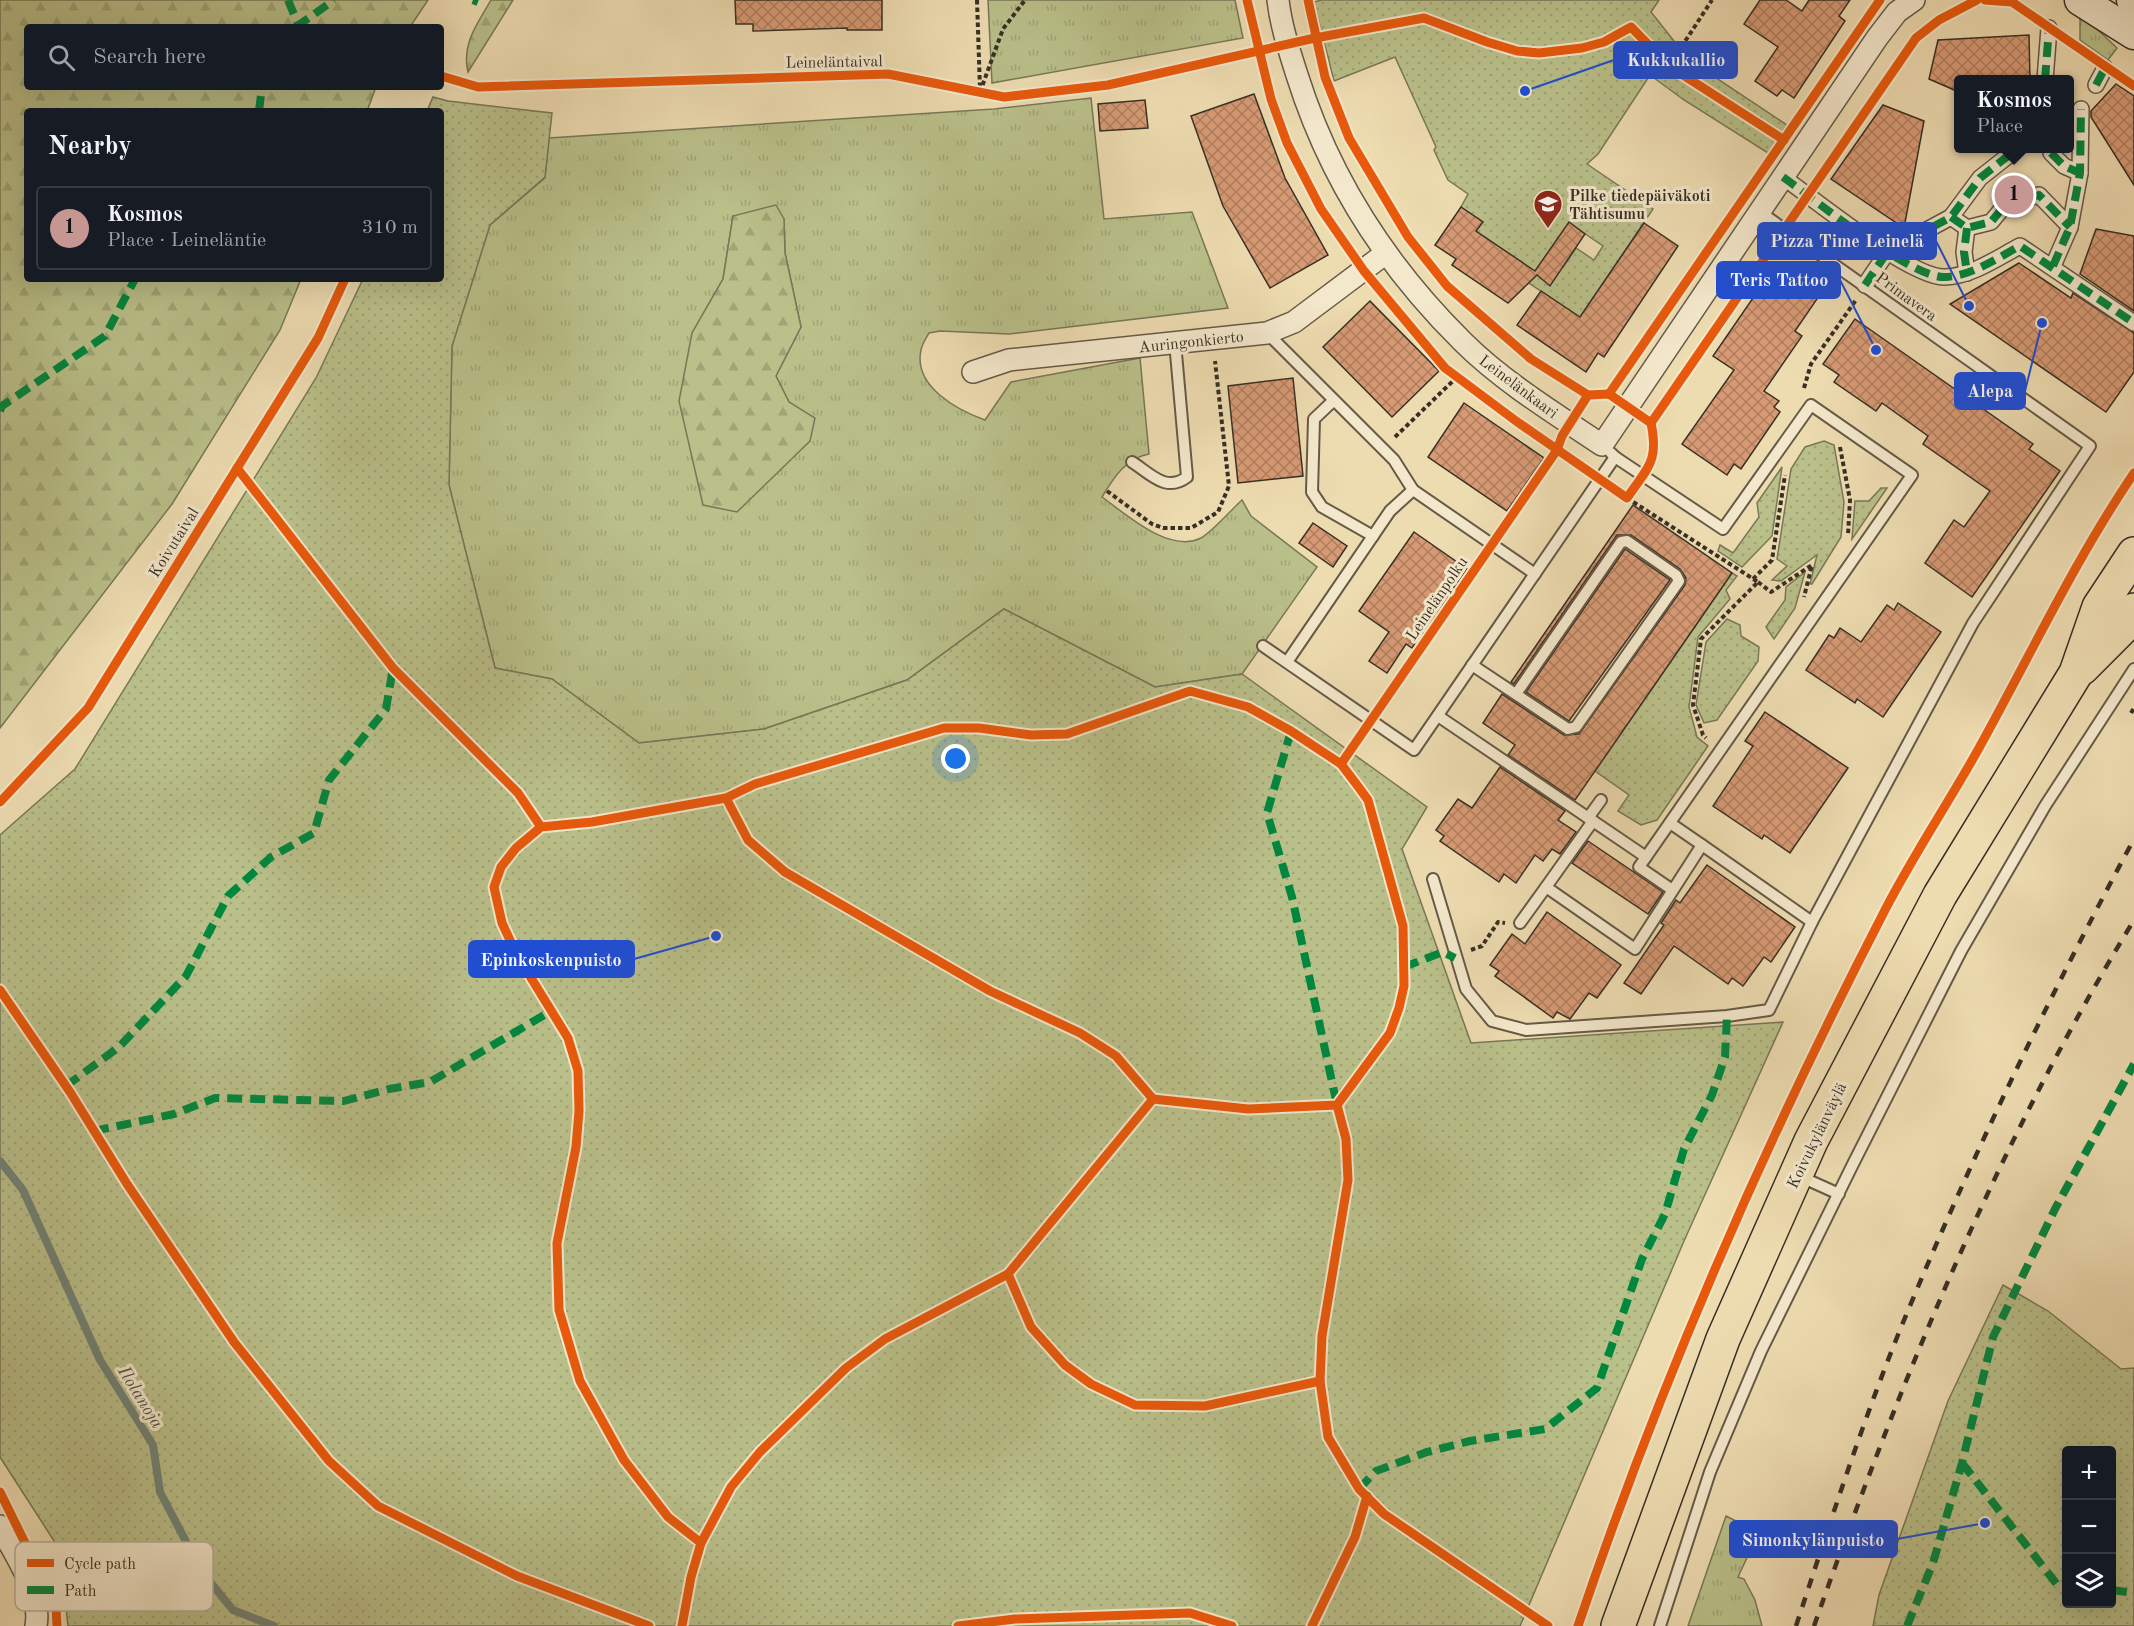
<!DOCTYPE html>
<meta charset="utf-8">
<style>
:root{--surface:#171b24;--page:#20242c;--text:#f1f3f6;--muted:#9ea1a6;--line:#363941;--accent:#c59692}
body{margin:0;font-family:"Old Standard TT",serif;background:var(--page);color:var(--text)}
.controls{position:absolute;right:18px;bottom:18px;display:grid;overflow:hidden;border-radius:6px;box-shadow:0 6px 24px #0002}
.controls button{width:54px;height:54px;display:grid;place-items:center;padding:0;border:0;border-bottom:2px solid var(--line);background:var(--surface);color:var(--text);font:30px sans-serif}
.you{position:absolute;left:956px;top:759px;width:21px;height:21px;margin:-15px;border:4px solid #fff;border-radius:50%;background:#1a73e8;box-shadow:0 0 0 9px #1a73e833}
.badge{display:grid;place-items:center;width:39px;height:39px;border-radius:50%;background:var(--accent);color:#111;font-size:20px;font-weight:700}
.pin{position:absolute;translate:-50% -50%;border:3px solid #fff;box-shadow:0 2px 6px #0006}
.popup{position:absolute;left:1954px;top:75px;width:120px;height:78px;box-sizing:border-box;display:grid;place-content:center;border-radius:6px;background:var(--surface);filter:drop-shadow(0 2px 4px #0005);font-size:20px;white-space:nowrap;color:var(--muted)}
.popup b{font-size:22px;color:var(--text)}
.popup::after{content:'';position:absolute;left:50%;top:100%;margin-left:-12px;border:12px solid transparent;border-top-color:var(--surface)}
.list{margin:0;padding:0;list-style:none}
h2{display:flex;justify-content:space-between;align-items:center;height:78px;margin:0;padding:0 24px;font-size:26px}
h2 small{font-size:20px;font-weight:400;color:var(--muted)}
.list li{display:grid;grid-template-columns:39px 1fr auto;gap:18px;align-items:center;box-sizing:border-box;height:84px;margin:0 12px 12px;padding:0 12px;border:2px solid var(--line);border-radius:6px}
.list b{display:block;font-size:22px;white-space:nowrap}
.list p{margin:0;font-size:20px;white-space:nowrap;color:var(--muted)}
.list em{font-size:20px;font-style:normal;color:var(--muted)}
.icon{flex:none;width:33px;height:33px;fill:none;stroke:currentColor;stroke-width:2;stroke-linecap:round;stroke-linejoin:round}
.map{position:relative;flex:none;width:2134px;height:1626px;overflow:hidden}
.search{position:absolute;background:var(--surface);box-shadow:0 6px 24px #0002;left:24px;top:24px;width:420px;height:66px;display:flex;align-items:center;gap:15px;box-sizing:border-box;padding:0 21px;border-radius:6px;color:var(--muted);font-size:22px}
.panel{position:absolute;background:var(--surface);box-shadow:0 6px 24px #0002;left:24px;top:108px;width:420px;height:174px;border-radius:6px}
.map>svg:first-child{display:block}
.grass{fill:url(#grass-tufts);stroke:#787858;stroke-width:1.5;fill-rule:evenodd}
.forest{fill:url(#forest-firs);stroke:#787858;stroke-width:1.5}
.park{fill:url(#park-dots);stroke:#787858;stroke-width:1.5;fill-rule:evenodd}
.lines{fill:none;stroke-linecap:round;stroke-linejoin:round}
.stream{stroke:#728377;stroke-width:8}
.building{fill:url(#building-cross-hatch);stroke:#372f25;stroke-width:1.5}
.service-casing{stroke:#655a48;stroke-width:14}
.pedestrian-casing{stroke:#655a48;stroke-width:18}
.minor-casing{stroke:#655a48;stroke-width:24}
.secondary-casing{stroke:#372f25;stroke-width:33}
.primary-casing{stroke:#372f25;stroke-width:36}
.path{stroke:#372f25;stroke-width:4;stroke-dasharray:4.5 3;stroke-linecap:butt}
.service{stroke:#f4e8cc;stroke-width:10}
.pedestrian{stroke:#f4e8cc;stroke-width:15}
.minor{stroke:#f4e8cc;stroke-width:21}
.secondary{stroke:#f4e8cc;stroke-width:30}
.primary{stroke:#eedcb1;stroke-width:33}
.rail{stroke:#372f25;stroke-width:4.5;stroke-dasharray:10 10;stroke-linecap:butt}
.quiet{stroke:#00873e;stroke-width:8;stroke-dasharray:15 8;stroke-linecap:butt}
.cycleway-casing{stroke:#f4e8cc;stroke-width:13}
.cycleway{stroke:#e8590c;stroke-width:9}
.labels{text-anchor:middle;stroke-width:6;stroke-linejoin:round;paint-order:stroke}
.street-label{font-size:16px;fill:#372f25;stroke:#f4e8cc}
.poi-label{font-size:16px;font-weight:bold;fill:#372f25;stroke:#f4e8cc;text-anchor:start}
.water-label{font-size:18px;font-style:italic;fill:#505247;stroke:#f4e8cc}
.key{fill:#f4e8cc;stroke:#bbb09a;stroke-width:1.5}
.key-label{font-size:16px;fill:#372f25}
.leader{fill:none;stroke:#1d4ed8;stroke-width:2}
.callout-dot{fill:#1d4ed8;stroke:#f4e8cc;stroke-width:2}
.callout{fill:#1d4ed8;stroke:#1d4ed8;stroke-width:2}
.callout-label{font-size:18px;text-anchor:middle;font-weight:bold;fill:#fff}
</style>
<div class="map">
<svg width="2134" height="1626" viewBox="0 0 2134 1626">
<defs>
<pattern id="grass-tufts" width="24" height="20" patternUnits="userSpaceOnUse" patternTransform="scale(1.5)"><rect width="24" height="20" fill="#bac08a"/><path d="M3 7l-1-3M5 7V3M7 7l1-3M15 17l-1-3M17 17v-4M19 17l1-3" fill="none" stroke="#a0a577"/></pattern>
<pattern id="forest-firs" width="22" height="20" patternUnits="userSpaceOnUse" patternTransform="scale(1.5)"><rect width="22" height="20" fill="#bac08a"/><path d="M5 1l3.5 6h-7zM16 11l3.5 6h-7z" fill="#a0a577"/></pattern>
<pattern id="park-dots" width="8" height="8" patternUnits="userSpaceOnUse" patternTransform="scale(1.5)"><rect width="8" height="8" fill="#bac08a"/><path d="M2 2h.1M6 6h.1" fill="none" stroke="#a0a577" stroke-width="1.8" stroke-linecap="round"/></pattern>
<pattern id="building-cross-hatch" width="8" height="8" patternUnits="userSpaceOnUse" patternTransform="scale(1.5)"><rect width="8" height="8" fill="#d79a74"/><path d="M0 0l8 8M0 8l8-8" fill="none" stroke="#af7e5f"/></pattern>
</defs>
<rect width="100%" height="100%" fill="#eedcb1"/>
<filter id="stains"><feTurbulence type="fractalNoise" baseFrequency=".00333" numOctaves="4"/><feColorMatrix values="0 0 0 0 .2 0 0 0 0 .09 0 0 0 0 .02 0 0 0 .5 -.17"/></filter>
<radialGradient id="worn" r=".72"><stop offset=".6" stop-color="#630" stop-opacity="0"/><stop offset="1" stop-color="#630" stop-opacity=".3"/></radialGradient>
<g class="grass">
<path d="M988 0H1235L1243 38 992 83Z"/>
<path d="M2080 13 2117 48 2108 60 2080 40Z"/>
<path d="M1091 98 1104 219 1192 212 1228 308 1009 334 940 331 929 333C926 338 922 344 921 350 913 386 957 410 985 420L1011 382 1140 358 1149 454C1126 458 1114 477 1102 497 1126 514 1169 554 1201 538 1213 531 1231 510 1242 500L1251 516 1317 567 1242 674 1155 687 1004 609 907 680 764 729 639 743 552 679 495 668 449 485 452 346 490 225 545 178 549 138 994 109ZM733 216 784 219 785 253 801 327 776 376 789 402 692 333 723 279Z"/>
<path d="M1726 1516 1738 1522 1739 1534 1752 1547 1738 1577 1744 1579 1755 1600 1762 1626H1688Z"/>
</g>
<g class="forest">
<path d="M0 0H428L410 27H27V87H376L367 111H27V279H301L280 330 172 504 0 728Z"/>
<path d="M491 0H513L468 72C461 44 478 23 491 0Z"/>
<path d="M776 205 784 219 785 253 801 327 776 376 789 402 815 418 810 441 737 512 703 505 679 401 692 333 723 279 733 216Z"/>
</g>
<g class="park">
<path d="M1322 0H1659L1651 12 1689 60 1787 125 1768 153 1684 100 1650 75 1598 154 1587 164 1653 209 1576 323 1560 304 1505 267 1476 231 1482 222 1461 207 1468 194 1448 180 1434 150 1436 147 1395 57 1334 81 1314 2ZM1569 223 1603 246 1594 260 1576 248 1563 267 1546 256Z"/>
<path d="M433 97 448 101 552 113 545 177 490 225 452 346 449 485 495 668 552 679 639 743 764 729 907 680 1004 609 1155 687 1242 674 1427 807 1402 849 1471 1043 1783 1022 1684 1241 1520 1626H68L66 1608 86 1597 65 1558 0 1457V835L75 769 316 378 363 279H441V111H427Z"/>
<path d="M1824 441 1834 445 1844 502 1841 537 1812 584H1810L1817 555 1781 581 1772 580 1787 566 1777 559 1791 469 1805 447Z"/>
<path d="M1782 467 1772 536 1742 567 1718 551 1720 545 1733 553 1759 517 1757 503Z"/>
<path d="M1881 488H1887L1852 539 1855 501H1869Z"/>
<path d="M1805 572 1795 608 1774 639 1766 627 1785 600 1786 587Z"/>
<path d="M1732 573 1737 576 1726 590 1730 599 1698 637 1689 707 1697 737 1708 746 1657 820 1641 825 1618 811 1629 795 1595 771Z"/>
<path d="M1727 619 1740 625 1741 636 1759 647 1758 661 1717 720 1704 723 1696 705 1706 642Z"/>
<path d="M2003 1285 2048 1311 2121 1369 2134 1368V1626H1873L1879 1595 1948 1401ZM2066 1450H2112V1604H2066Z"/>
</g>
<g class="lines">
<path class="stream" d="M0 1161 23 1190 100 1360 153 1445 160 1492 202 1572 233 1610 274 1626"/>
</g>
<g class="building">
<path d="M735 0H882V30H847V28L753 31V24H736Z"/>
<path d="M1760 0H1786L1802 11 1809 0H1850L1839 16 1845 21 1794 98 1782 90 1777 96 1755 81 1778 47 1744 24Z"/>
<path d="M2029 35 2030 80H1959V92L1929 79 1938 40Z"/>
<path d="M2116 84 2134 96V185L2091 117V111Z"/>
<path d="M1254 94 1285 178 1328 255 1270 288 1223 206 1191 116Z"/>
<path d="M1145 100 1148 128 1100 131 1098 104Z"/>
<path d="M1883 105 1924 121 1904 228 1831 179Z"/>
<path d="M1461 207 1483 222 1476 231 1535 271 1569 222 1585 234 1550 286 1537 275 1508 303 1452 265 1456 259 1435 245Z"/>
<path d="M1644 223 1678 246 1604 357 1598 353 1586 372 1517 325 1541 291 1580 317Z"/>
<path d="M2096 229 2134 236V311L2080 274Z"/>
<path d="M2019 263 2071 298 2073 293 2134 333V372L2106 412 1950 304Z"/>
<path d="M1775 266 1819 296 1795 331 1802 336 1764 391 1779 401 1774 407 1780 412 1741 469 1734 464 1727 475 1682 444 1734 370 1713 356Z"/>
<path d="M1370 301 1439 371 1392 417 1323 347Z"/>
<path d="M1855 319 2033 444 2029 449 2060 471 1972 597 1925 563 1954 520 1964 527 1990 491 1923 444 1928 436 1882 403 1876 411 1834 382 1839 375 1823 364Z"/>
<path d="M1293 378 1303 476 1238 483 1228 386Z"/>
<path d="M1464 403 1544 458 1507 511 1428 457Z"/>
<path d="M1633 505 1732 573 1575 800 1508 755 1515 745 1483 723 1502 694 1564 735 1579 734 1685 585 1686 578 1680 569 1631 535H1617L1514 684 1511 682Z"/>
<path d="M1313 523 1347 546 1333 567 1299 543Z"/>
<path d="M1414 532 1467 569 1412 648 1406 644 1387 673 1369 661 1389 632 1359 611Z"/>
<path d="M1625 549 1670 580 1569 721 1526 692Z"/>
<path d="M1898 603 1941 632 1883 717 1857 699 1855 703 1806 670 1829 635 1834 638 1840 628 1861 642 1887 605 1894 610Z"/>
<path d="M1765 712 1848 768 1790 853 1764 835 1762 839 1713 806 1753 746 1745 741Z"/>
<path d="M1500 767 1565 811 1558 820 1576 832 1560 854 1552 849 1543 861 1535 855 1516 883 1504 874 1499 882 1440 841 1444 836 1436 830 1458 799 1472 808Z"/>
<path d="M1588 841 1663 892 1648 914 1572 863Z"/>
<path d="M1707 865 1795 927 1771 962 1764 957 1743 986 1732 978 1728 984 1674 946 1641 994 1624 983 1664 925 1661 923 1676 900 1680 903Z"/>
<path d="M1547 912 1621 965 1597 998 1589 993 1570 1019 1557 1012 1553 1018 1495 976 1499 971 1490 965 1512 934 1525 944Z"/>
</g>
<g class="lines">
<g class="service-casing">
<g id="service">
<path d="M1267 333 1394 460 1413 490 1535 574"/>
<path d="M1333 401 1314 419 1312 492 1322 507 1373 536"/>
<path d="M1132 462C1151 474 1166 493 1187 477L1175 342"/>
<path d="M1263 646 1414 750 1615 457 1611 453"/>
<path d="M1287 662 1390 511 1413 490"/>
<path d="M1472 665 1568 729 1576 727 1679 581 1676 575 1627 541 1621 542 1516 694"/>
<path d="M1438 716 1646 857 1912 475 1811 405 1723 529 1615 457"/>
<path d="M1588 818 1601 800"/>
<path d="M1593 821 1546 887 1635 949 1702 845 1670 823"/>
<path d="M1702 845 1812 922"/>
<path d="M1646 857 1639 867 1671 889"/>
<path d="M1433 879 1466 989 1492 1021 1526 1030 1727 1016 1769 1010 1812 922 1973 623 2090 446 1760 212"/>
<path d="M1520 923 1546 887"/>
<path d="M1799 1176 1839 1194"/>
<path d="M1660 1626 1710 1472 1761 1351 1853 1164 1961 951 2045 806 2134 669"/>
</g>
</g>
<g class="pedestrian-casing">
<g id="pedestrian">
<path d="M2045 80 2049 28"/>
<path d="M2096 85 2105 68"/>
<path d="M2051 153 2064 166 2080 173"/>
<path d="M1783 177C1814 199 1912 279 1945 277 1972 276 1997 258 2020 246L2134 323"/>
<path d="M1951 217 1967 228 1991 222 2006 204 2039 195 2070 227"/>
<path d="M1967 228 1964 252 1967 273"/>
<path d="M2053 266 2070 227 2080 173 2081 109"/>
<path d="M1865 285 1888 251 1951 217 1980 178 2018 148"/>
</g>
</g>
<g class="minor-casing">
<g id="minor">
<path d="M1278 0C1281 26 1289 50 1297 75 1329 177 1387 267 1463 342 1502 381 1557 415 1602 445L1877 38 1897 12 1914 0"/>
<path d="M973 372 1009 360 1267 333 1294 322 1386 253"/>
<path d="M0 1526C15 1556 42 1592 36 1626"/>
</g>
</g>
<g class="secondary-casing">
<g id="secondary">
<path d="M2080 0 2134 34"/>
<path d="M2132 0 2134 2"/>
</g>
</g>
<g class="primary-casing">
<g id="primary">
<path d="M2082 668 2124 626 2134 610"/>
<path d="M1618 1626 1723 1339 1811 1141 1940 895 2076 673 2099 607 2134 554"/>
</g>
</g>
<g class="path">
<path d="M977 0 980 89"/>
<path d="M1669 66 1712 0"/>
<path d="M980 92 1003 29 1025 0"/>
<path d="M1804 388 1811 364 1856 300"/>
<path d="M1395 437 1457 377"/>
<path d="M1840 447 1850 500 1848 535"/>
<path d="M1107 491 1152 524 1163 528H1191L1218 512 1229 486 1215 361"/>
<path d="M1627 498 1758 582 1701 639 1693 705 1703 735 1706 738"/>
<path d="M1753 579 1772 560 1785 475"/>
<path d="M1758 582 1771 592 1812 565 1804 597"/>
<path d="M2131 713 2134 708"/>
<path d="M1471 950 1482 946 1498 922 1505 923"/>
</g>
<use href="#service" class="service"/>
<use href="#pedestrian" class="pedestrian"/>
<use href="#minor" class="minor"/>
<use href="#secondary" class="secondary"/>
<use href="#primary" class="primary"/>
<g class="rail">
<path d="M1796 1626C1832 1517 1867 1407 1912 1301 1978 1144 2053 989 2134 839"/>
<path d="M1814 1626C1901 1379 1997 1145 2134 920"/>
</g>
<g class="quiet">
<path d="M288 0 298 24"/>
<path d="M473 0 478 2"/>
<path d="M296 27 334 0"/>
<path d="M2045 80 2049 28"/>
<path d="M2096 85 2105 68"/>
<path d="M259 111 262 87"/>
<path d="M2051 153 2064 166 2080 173"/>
<path d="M1783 177C1814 199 1912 279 1945 277 1972 276 1997 258 2020 246L2134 323"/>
<path d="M1951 217 1967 228 1991 222 2006 204 2039 195 2070 227"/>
<path d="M1967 228 1964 252 1967 273"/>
<path d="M2053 266 2070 227 2080 173 2081 109"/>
<path d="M1865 285 1888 251 1951 217 1980 178 2018 148"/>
<path d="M0 411 2 406 105 336 135 279"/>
<path d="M1291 731 1267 813 1292 897 1337 1105"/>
<path d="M1404 967 1443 952 1455 958"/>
<path d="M66 1086 119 1047 186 976 228 896 271 857 314 833 329 780 386 709 393 668"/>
<path d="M94 1131 174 1114 215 1098 344 1101 389 1089 430 1082 551 1011"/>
<path d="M1962 1463 2059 1587H2066"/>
<path d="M1359 1489 1376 1471 1427 1452 1470 1441 1545 1429 1597 1388 1642 1259 1665 1214 1684 1149 1712 1095 1725 1057 1727 1016"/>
<path d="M2112 1590 2134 1593"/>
<path d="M1907 1626 1933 1563 1962 1463 1993 1337 2055 1209 2134 1064"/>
</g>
<g class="cycleway-casing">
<g id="cycleway">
<path d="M1247 0 1271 99 1287 143 1321 209 1364 271 1445 368 1516 421 1627 498C1648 467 1659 462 1651 423L1916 38 1939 20 1977 0"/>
<path d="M1308 0 1325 77 1349 138 1408 237 1447 286 1531 359 1588 395 1609 394 1651 423"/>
<path d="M1985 0 2012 2 2134 86"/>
<path d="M441 76 478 87 888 74 1004 97 1108 85 1315 38 1424 18 1487 42 1517 51 1539 53 1582 48 1604 42 1631 27 1669 66 1784 140"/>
<path d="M1609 394 1880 0"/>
<path d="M237 468 393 668 518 793 541 827"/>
<path d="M1341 764 1557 450 1562 436 1588 395"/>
<path d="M726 798 748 840 785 872 990 991 1080 1033 1116 1056 1153 1099"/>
<path d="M0 802 88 708 318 338 345 279"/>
<path d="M0 990 70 1092 127 1184 234 1342 329 1461 378 1506 517 1576 649 1626"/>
<path d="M1337 1105 1346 1139 1348 1180 1322 1336 1320 1381 1328 1437 1359 1489 1384 1514 1548 1626"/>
<path d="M1008 1274 1031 1327 1065 1365 1091 1384 1135 1405 1205 1406 1320 1381"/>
<path d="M0 1492 56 1606 57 1626"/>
<path d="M682 1626 691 1577 701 1543 731 1487 760 1452 846 1368 885 1339 1008 1274 1153 1099 1248 1109 1337 1105 1390 1033 1399 1008 1404 986 1403 926 1368 800 1357 785 1341 764 1291 731 1248 707 1190 691 1067 734 1031 735 979 728H944L755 784 726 798 592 822 541 827 516 848 501 867 494 887 502 923 517 955 568 1038 578 1071 579 1111 576 1147 557 1243 559 1310 580 1381 624 1460 668 1517 701 1543"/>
<path d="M958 1626 1015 1619 1190 1613 1232 1626"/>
<path d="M1312 1626 1355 1537 1367 1496"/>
<path d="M1578 1626C1661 1380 1766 1140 1885 910 1914 854 1949 802 1979 748 2030 656 2075 560 2134 473"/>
</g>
</g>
<use href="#cycleway" class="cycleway"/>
</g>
<defs>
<g id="school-pin" transform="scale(1.5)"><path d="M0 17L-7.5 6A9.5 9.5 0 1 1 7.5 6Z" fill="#8f2418" stroke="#f4e8cc"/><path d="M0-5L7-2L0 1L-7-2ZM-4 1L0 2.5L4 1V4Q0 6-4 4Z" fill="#fff"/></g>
</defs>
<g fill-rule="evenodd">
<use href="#school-pin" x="1548" y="204"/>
</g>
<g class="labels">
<g class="street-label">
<text transform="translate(834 61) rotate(-1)" y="6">Leineläntaival</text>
<text transform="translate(1907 296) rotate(36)" y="6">Primavera</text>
<text transform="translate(1191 341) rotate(-6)" y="6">Auringonkierto</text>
<text transform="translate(1519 386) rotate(37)" y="6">Leinelänkaari</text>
<text transform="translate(173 542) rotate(-58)" y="6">Koivutaival</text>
<text transform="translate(1436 598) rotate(-56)" y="6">Leinelänpolku</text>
<text transform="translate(1816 1135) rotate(-64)" y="6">Koivukylänväylä</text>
</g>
<g class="poi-label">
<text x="1569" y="201">Pilke tiedepäiväkoti<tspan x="1569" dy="18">Tähtisumu</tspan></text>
</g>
<g class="water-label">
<text transform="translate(141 1397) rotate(58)" y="6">Ilolanoja</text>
</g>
</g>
<rect x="15" y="1542" width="198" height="69" rx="9" class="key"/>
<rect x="27" y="1559" width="27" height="8" fill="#e8590c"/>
<rect x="27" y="1586" width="27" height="8" fill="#00873e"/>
<g class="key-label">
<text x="64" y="1569">Cycle path</text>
<text x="64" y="1596">Path</text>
</g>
<path class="leader" d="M1525 91L1614 60M1969 306L1936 241M1876 350L1840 280M2042 323L2025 391M716 936L634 959M1985 1523L1897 1539"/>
<g class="callout-dot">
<circle cx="1525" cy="91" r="6"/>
<circle cx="1969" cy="306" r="6"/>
<circle cx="1876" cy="350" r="6"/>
<circle cx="2042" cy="323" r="6"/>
<circle cx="716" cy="936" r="6"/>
<circle cx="1985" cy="1523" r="6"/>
</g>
<g class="callout">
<rect x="1614" y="42" width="123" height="36" rx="6"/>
<rect x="1758" y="223" width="178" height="36" rx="6"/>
<rect x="1717" y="262" width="123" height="36" rx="6"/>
<rect x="1955" y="373" width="70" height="36" rx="6"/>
<rect x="469" y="941" width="165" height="36" rx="6"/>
<rect x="1730" y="1521" width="167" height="36" rx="6"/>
</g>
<g class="callout-label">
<text x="1676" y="66">Kukkukallio</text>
<text x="1847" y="247">Pizza Time Leinelä</text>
<text x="1779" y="286">Teris Tattoo</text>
<text x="1990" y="397">Alepa</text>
<text x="551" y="966">Epinkoskenpuisto</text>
<text x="1813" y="1546">Simonkylänpuisto</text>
</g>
<rect width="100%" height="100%" filter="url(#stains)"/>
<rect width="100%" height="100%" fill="url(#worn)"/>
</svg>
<div class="controls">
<button>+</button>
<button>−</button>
<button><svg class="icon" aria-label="layers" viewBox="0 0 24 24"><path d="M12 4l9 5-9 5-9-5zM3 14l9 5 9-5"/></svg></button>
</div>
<div class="you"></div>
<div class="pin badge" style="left:2014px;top:195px">1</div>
<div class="popup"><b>Kosmos</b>Place</div>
<div class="search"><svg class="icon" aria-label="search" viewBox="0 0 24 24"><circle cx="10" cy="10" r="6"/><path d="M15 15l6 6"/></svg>Search here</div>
<section class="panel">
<h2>Nearby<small></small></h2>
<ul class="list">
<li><span class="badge">1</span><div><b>Kosmos</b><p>Place · Leineläntie</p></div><em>310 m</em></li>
</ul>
</section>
</div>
